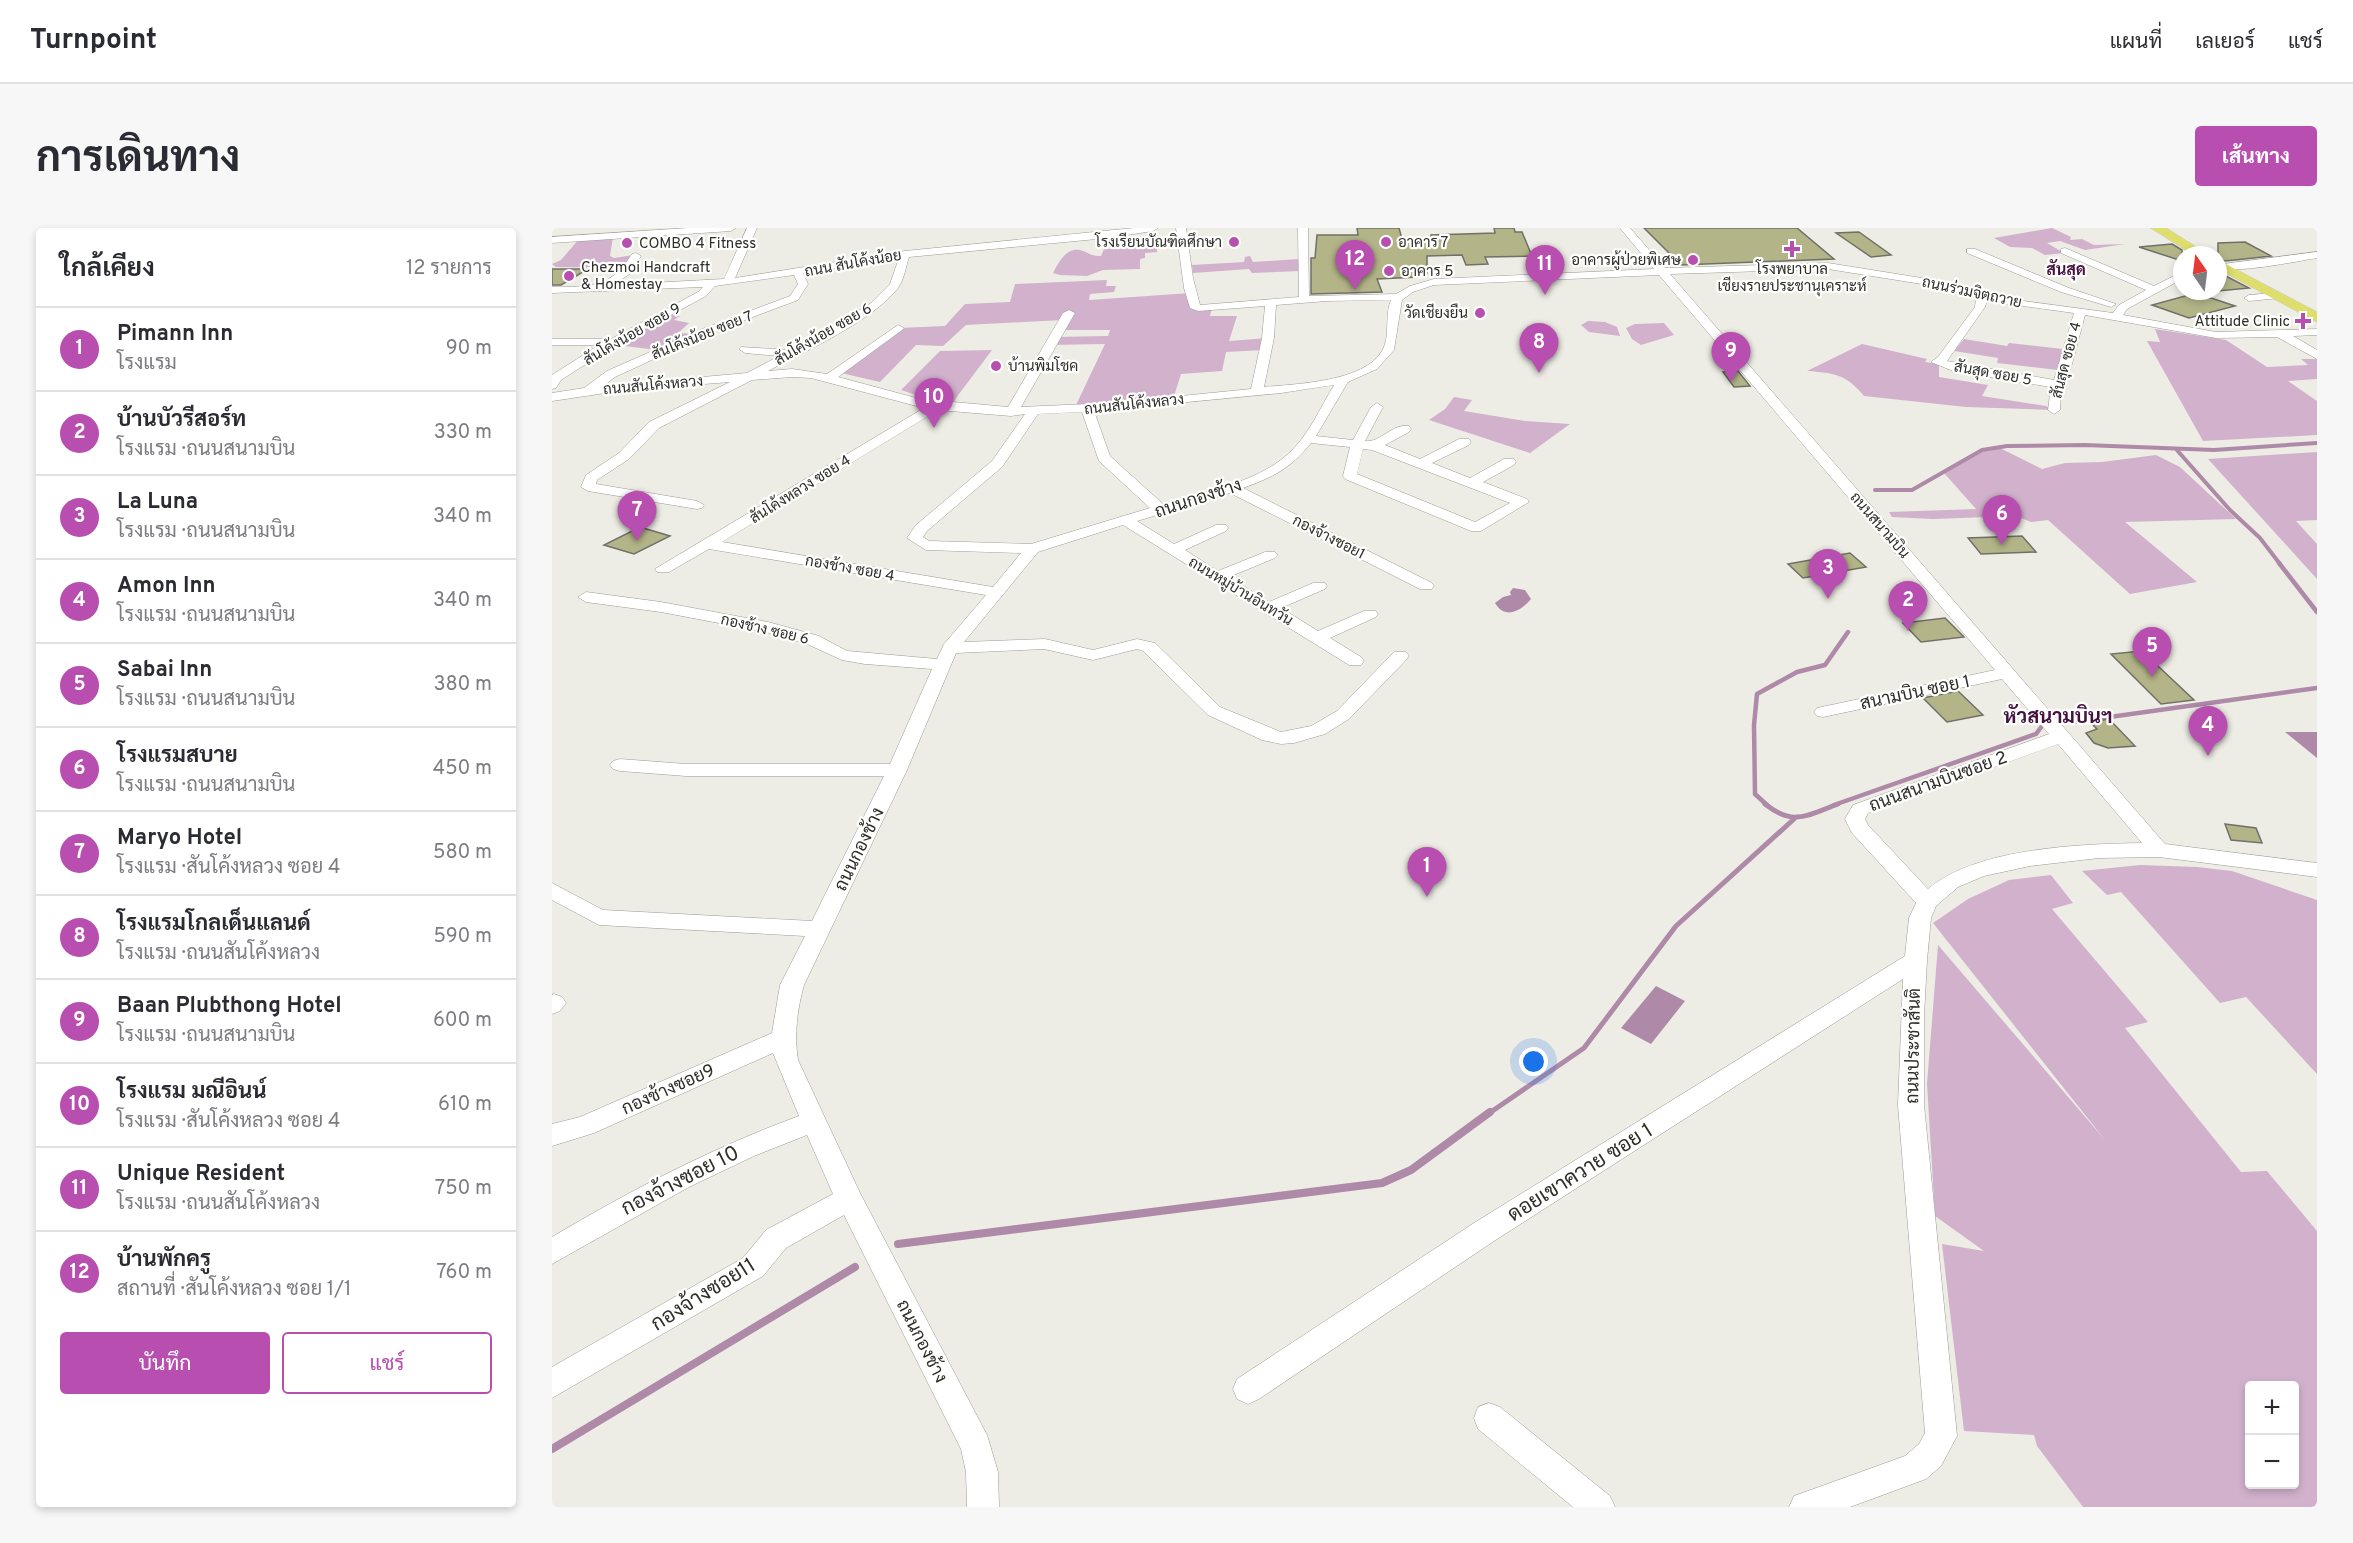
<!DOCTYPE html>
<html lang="th">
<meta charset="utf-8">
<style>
:root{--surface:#fff;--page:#f7f7f7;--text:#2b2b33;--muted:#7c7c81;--line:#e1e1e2;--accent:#b84eaf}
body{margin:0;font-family:Overpass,Sarabun,sans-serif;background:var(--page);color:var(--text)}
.controls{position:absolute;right:18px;bottom:18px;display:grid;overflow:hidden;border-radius:6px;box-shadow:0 3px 9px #0003}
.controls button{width:54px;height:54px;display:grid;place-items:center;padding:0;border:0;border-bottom:2px solid var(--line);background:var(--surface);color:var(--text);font:30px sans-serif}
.compass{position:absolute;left:1621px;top:18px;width:54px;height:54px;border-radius:50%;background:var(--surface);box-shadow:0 3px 9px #0003;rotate:346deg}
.you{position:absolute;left:982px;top:834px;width:21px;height:21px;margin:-15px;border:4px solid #fff;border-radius:50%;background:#1a73e8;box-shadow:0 0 0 9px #1a73e833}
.badge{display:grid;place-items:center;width:39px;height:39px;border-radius:50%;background:var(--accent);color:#fff;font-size:20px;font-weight:700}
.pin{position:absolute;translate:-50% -50px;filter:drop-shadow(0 2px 3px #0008)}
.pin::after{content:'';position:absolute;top:32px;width:21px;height:18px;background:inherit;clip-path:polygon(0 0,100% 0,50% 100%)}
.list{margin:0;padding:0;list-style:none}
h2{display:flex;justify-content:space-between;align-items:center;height:78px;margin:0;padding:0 24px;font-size:26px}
h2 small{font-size:20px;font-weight:400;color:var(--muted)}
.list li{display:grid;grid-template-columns:39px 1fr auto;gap:18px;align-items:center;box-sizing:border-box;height:84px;padding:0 24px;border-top:2px solid var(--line)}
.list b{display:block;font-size:22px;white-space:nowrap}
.list p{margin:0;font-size:20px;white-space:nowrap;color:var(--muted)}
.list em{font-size:20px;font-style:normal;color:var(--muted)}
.actions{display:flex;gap:12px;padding:18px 24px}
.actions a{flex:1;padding:14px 0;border:2px solid var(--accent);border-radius:6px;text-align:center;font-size:21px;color:var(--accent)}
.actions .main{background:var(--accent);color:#fff}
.map{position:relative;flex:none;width:1765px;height:1279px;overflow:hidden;border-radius:6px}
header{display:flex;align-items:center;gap:36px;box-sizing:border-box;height:84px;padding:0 30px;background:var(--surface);border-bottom:2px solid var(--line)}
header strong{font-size:28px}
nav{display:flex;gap:33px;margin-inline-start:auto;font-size:21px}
.intro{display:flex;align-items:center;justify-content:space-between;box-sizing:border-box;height:144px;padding:0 36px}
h1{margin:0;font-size:42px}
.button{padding:15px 27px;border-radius:6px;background:var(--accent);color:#fff;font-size:21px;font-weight:700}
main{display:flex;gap:36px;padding:0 36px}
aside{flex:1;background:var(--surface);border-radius:6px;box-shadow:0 3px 9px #0003}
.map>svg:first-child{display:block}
.green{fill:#d2b1cd;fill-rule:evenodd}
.water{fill:#ae8aa8}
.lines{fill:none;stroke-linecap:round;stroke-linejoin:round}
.stream-far3{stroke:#ae8aa8;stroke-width:4}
.stream-far2{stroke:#ae8aa8;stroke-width:4.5}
.stream-far1{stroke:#ae8aa8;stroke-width:5}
.stream{stroke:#ae8aa8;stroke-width:8}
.building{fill:#b3b588;stroke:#707069;stroke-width:1.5}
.minor-casing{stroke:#9b9c94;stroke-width:1}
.major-casing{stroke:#c9c9c8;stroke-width:1}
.minor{fill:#fff;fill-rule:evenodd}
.major{fill:#ddde6b;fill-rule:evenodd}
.poi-dot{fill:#b84eaf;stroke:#fffffe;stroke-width:2}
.labels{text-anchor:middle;stroke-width:4.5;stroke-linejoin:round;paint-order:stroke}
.far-poi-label{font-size:15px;fill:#2e2e2b;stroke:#fffffe;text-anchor:start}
.far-street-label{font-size:15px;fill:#2e2e2b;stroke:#fffffe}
.far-neighbourhood-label{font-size:16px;font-weight:bold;fill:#441140;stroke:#fffffe}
.street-label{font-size:18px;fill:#2e2e2b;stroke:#fffffe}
.neighbourhood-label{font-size:20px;font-weight:bold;fill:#441140;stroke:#fffffe}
.near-street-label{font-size:21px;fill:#2e2e2b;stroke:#fffffe}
</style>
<header>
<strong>Turnpoint</strong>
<nav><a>แผนที่</a><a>เลเยอร์</a><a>แชร์</a></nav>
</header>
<div class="intro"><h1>การเดินทาง</h1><a class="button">เส้นทาง</a></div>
<main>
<aside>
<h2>ใกล้เคียง<small>12 รายการ</small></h2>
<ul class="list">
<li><span class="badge">1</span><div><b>Pimann Inn</b><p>โรงแรม</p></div><em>90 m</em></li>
<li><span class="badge">2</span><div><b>บ้านบัวรีสอร์ท</b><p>โรงแรม · ถนนสนามบิน</p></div><em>330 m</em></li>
<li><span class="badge">3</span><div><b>La Luna</b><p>โรงแรม · ถนนสนามบิน</p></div><em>340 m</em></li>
<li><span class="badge">4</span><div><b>Amon Inn</b><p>โรงแรม · ถนนสนามบิน</p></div><em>340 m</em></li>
<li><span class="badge">5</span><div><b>Sabai Inn</b><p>โรงแรม · ถนนสนามบิน</p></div><em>380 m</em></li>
<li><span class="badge">6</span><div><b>โรงแรมสบาย</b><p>โรงแรม · ถนนสนามบิน</p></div><em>450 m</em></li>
<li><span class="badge">7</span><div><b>Maryo Hotel</b><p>โรงแรม · สันโค้งหลวง ซอย 4</p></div><em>580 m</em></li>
<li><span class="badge">8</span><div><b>โรงแรมโกลเด็นแลนด์</b><p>โรงแรม · ถนนสันโค้งหลวง</p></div><em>590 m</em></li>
<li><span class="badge">9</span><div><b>Baan Plubthong Hotel</b><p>โรงแรม · ถนนสนามบิน</p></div><em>600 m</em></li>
<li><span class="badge">10</span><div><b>โรงแรม มณีอินน์</b><p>โรงแรม · สันโค้งหลวง ซอย 4</p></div><em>610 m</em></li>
<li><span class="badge">11</span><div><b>Unique Resident</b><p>โรงแรม · ถนนสันโค้งหลวง</p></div><em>750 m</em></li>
<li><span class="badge">12</span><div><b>บ้านพักครู</b><p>สถานที่ · สันโค้งหลวง ซอย 1/1</p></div><em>760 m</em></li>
</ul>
<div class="actions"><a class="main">บันทึก</a><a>แชร์</a></div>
</aside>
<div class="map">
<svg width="1765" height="1279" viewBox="0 0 1765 1279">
<rect width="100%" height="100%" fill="#edede5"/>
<g class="green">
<path d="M1500 0 1519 9 1518 12 1530 11 1542 17 1573 16 1533 22 1508 13 1495 15 1512 25 1493 27 1480 20 1458 19 1442 10Z"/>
<path d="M61 9 58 28 62 30 82 27 74 40 4 39 0 36 9 32 27 11Z"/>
<path d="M628 13 629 19 605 20V24L593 25V30L588 31V41L551 42 535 48 508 47 501 45C507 34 515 17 531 23 539 26 540 28 549 28L552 21 601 20 600 14Z"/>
<path d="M698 28 701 34 747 31 748 43 700 45 697 41 641 45 640 37 692 34 693 29Z"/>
<path d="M555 52 554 58H564L562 64 538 66 537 72 639 65 642 77 660 80 658 88H685L677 113 716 110 713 122 674 124 670 143 629 146 622 168 524 177 553 116 497 117 502 109 556 108 558 102H505L510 92 414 97 391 118 364 117 328 154 285 144 346 100 393 98 413 76 458 74 463 56Z"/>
<path d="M115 86 128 88 122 92 137 95 126 105 142 106 105 122 65 117Z"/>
<path d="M1036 93 1053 94 1065 99 1068 108 1037 104 1029 97Z"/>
<path d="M1112 95 1122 107 1089 117 1080 111 1074 100 1083 96Z"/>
<path d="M1603 101 1674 112 1715 139 1756 137 1749 131H1765V151L1736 153 1765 173V207L1651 213 1595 113 1608 114Z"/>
<path d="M1412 111 1455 118 1457 115 1511 121 1506 142 1445 135 1446 130 1402 123Z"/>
<path d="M1310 116 1375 131 1373 134 1387 136V149L1436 157 1430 168 1494 178 1502 182 1414 179 1312 168C1294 146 1282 145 1255 143Z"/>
<path d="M440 122 401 174 373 170 349 162 388 123Z"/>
<path d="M902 169 920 172 912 183 973 193 1018 196 978 225 877 192 893 181Z"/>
<path d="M1446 219 1490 241 1513 235 1550 234 1604 227 1628 239 1684 291 1573 294 1645 354 1578 366 1496 292 1479 294 1464 288 1381 291 1340 289 1337 284 1424 281 1392 245 1430 222Z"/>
<path d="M1765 224V292L1744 293 1765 316V351L1656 231Z"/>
<path d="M1588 637 1645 639 1680 643 1765 672V846L1694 769 1668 775 1569 664 1555 667 1530 643Z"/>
<path d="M1499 647 1521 675 1500 681 1596 794 1573 800 1689 944 1715 943 1765 1003V1279H1531L1485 1218 1482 1207 1412 1203 1390 1016 1432 1023 1383 988 1375 856 1386 717 1553 912 1381 695 1416 671 1457 652ZM1698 1158H1742V1256H1698Z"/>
</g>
<g class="water">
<path d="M961 360 973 362 979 371C969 383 953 392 943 375L951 369 959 367 958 364Z"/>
<path d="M1733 504H1765V530Z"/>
<path d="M1104 758 1133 773 1099 816 1069 800Z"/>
</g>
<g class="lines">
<g class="stream-far3">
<path d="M1624 221 1678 282 1708 310 1728 336"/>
<path d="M1323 262H1360L1430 222 1455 218 1533 217 1662 222 1765 215"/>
</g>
<g class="stream-far2">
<path d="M1727 335 1765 384"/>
<path d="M1522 494 1765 460"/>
<path d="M1215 577 1203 566 1202 497 1205 466 1245 444 1273 437 1296 404"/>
<path d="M1282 577 1484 506 1490 498 1494 497"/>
</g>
<g class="stream-far1">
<path d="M1213 576C1242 599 1256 587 1286 576"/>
<path d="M936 886 1032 820 1124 698 1242 591"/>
</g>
<g class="stream">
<path d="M346 1016 830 955 859 942 938 884"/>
<path d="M0 1221 303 1039"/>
</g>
</g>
<g class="building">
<path d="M805 0H847L850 11 879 10V7L943 5 942 0H962L963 4H970L980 28 933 29 936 36 914 37 910 27 875 28V45H865L866 49 825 51 830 64 759 66V30H763L765 7H806Z"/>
<path d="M1092 0H1245L1282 31 1129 37Z"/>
<path d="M1307 4 1339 27 1319 29 1284 5Z"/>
<path d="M1693 14 1719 28 1683 32 1672 33 1666 30V15Z"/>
<path d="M1620 16 1630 22V33L1587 19Z"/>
<path d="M0 41H36L9 57H0Z"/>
<path d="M1666 44 1697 60 1666 63Z"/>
<path d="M1644 65 1683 78 1637 90 1600 77Z"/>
<path d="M1186 143 1198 158 1182 159 1171 144Z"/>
<path d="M88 299 118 308 82 326 52 317Z"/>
<path d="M1470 308 1484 324 1429 326 1416 310Z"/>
<path d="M1298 325 1314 339 1251 350 1236 336Z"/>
<path d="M1393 390 1412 409 1369 414 1351 395Z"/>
<path d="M1590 423 1642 472 1609 476 1559 426Z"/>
<path d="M1406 463 1431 487 1395 494 1371 470Z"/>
<path d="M1557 491 1583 518 1556 520 1542 515 1534 505 1545 501 1538 494Z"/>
<path d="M1673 596 1704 600 1710 615 1679 612Z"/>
</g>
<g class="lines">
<g class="minor-casing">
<g id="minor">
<path d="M136 0H184L179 3 0 15V9Z"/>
<path d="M195 0H205L183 50 353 23 582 0H606L601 3 555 10 357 29C354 38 352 52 346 60 319 94 255 122 216 143L240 141 275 146 346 97 352 100 350 102 286 149 368 171 456 179 511 85 517 82 523 85 469 179 559 175 699 161 710 110 713 78 646 83 638 80 632 60 624 0H634L641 50 648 77 747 69 746 0H756L757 68 844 66 858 58 882 51 1102 41 1068 0H1078L1113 40 1276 35 1376 51 1449 70 1561 85 1567 77 1594 62 1509 25V21L1513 20 1602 58 1630 44V51L1575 81 1571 87 1664 104 1765 101V107L1741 108 1765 122V131L1725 109 1664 110 1533 87 1520 136 1509 164 1508 182 1502 186 1496 182 1499 159 1401 143 1379 134 1386 129 1423 79 1424 70 1376 57 1276 41 1118 46 1613 616 1765 635V649L1607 629 1547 630 1478 638 1432 648 1406 659 1384 678 1379 690 1375 732 1372 788V877L1405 1208 1389 1238 1374 1251 1298 1279H1237L1242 1268 1353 1228 1367 1216 1373 1205 1346 877 1351 751 942 1013 707 1171 696 1176 685 1171 681 1161 685 1151 922 995 1353 728 1357 690 1364 675 1300 605 1293 591 1301 577 1497 506 1450 451 1271 489 1265 488 1262 484 1265 480 1443 442 1107 47 882 57 861 64 850 72 842 122 825 141 796 154 764 208 801 212 819 179 825 175 831 179 813 213C829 215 840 195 857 198L859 201 857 204 833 217 868 231 907 211H917L919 214 917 217 880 235 918 250 952 231H962L964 234 962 237 931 254 975 271 977 274 929 303H919L793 251 791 248 798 219 759 215C738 241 721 249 691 260L880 355 882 358 880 361H868L678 265 585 293 622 316 664 297H674L676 300 674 303 633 322 666 343 713 324H723L726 327 723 330 677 349 717 374 761 355H773L775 358 773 361 729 380 766 403 812 383H824L826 386 824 389 778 410 809 429 812 433 809 437H797L571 297 486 324 412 414 493 411 541 422 585 411 603 415 668 479 729 504 759 498 785 483 842 424H854L857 428 854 432 797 491 773 506 742 515 729 516 710 512 656 487 591 423 585 421 541 432 492 421 404 425 355 542 252 757C245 782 242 806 246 832L308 965 435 1207 446 1244 447 1279H415L414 1244 409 1221 292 987 234 1020 211 1048 0 1170V1139L191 1030 214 1002 281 966 255 907 202 928 137 959 0 1036V1009C79 962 160 920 247 888L221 825 42 905 0 918V896L28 889 220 805 228 757 253 708 47 697 0 672V655L51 682 260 693 332 548H134L68 543 61 541 58 537 61 533 68 531 134 536H338L380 441 313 436 290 432 255 416 214 404 109 384 34 374 26 369 34 364 109 374 216 394 267 408 295 423 385 431 392 416 434 367 157 321 117 344H105L103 341 372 180 259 150 240 149 200 152 107 200 77 231 45 252 44 256 145 273 152 277 150 280 145 281 36 263 29 259 34 247 67 225 97 194 178 154 74 162 0 173V165L32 160 55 143 150 101 238 68 246 56 242 47 163 58 154 68 65 116 9 152 4 160 0 161V147L47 117H0V111H59L146 64 151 59 0 65V59C39 58 57 62 80 26L84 25 89 28 79 45 61 57 172 51ZM347 30 338 56 319 75 281 99 238 122 189 119 187 121 193 125 227 128 195 145 51 158 63 149 158 105 246 72 256 56 251 45ZM839 72C832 88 839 108 830 123 812 154 744 156 712 159L722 110 724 77 775 73ZM1435 73 1522 85 1502 152 1395 133 1433 79ZM782 157C768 180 756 209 735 227 703 255 652 264 611 276L558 228 542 183 729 165ZM386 182 459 188 473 186 440 233 364 297 355 310 374 322 469 325 441 359 170 314ZM530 184 547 233 598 280 479 316 377 313 371 309 375 303 450 239 486 186ZM811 221 820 222 958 275 923 294 805 246ZM1506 516 1590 615C1528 616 1424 620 1376 661L1316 597 1313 591 1316 585Z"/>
<path d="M1415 21H1423L1517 60 1564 76 1559 79 1509 64 1415 25Z"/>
<path d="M1765 24V30C1747 33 1677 47 1666 39L1671 36Z"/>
<path d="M1724 65 1728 66V70L1697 73 1692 70 1697 67Z"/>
<path d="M2 766 10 769 14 775 8 783 0 786V767Z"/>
<path d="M937 1175 948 1179 1058 1268 1063 1279H1021L926 1201 922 1190 926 1179Z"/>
</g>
</g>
<g class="major-casing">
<g id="major">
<path d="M1599 0H1614L1657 27H1642Z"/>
<path d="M1666 32 1765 84V94L1666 41Z"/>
</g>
</g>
<use href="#minor" class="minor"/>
<use href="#major" class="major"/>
</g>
<g class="poi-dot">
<circle cx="682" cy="14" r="6"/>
<circle cx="834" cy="14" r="6"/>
<circle cx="75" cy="15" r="6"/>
<path d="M1237 12h6v6h6v6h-6v6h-6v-6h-6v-6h6z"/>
<circle cx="1141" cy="32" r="6"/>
<circle cx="837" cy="43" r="6"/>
<circle cx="17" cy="48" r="6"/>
<circle cx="928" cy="85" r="6"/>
<path d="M1748 84h6v6h6v6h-6v6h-6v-6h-6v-6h6z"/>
<circle cx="444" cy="138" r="6"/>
</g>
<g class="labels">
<g class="far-poi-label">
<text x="670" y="19" text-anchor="end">โรงเรียนบัณฑิตศึกษา</text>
<text x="846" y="19">อาคาร 7</text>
<text x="87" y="20">COMBO 4 Fitness</text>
<text x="1129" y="37" text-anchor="end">อาคารผู้ป่วยพิเศษ</text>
<text x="29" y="44">Chezmoi Handcraft<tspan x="29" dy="17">&amp; Homestay</tspan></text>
<text x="1240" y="46" text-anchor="middle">โรงพยาบาล<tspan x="1240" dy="17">เชียงรายประชานุเคราะห์</tspan></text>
<text x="849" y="48">อาคาร 5</text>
<text x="916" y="90" text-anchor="end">วัดเชียงยืน</text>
<text x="1738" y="98" text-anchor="end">Attitude Clinic</text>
<text x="456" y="143">บ้านพิมโชค</text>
</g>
<g class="far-street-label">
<text transform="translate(301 35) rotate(-10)" y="5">ถนน สันโค้งน้อย</text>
<text transform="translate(1420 64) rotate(12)" y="5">ถนนร่วมจิตถวาย</text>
<text transform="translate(80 106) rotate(-30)" y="5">สันโค้งน้อย ซอย 9</text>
<text transform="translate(271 106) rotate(-30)" y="5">สันโค้งน้อย ซอย 6</text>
<text transform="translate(150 107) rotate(-22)" y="5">สันโค้งน้อย ซอย 7</text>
<text transform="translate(1514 132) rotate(-75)" y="5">สันสุด ซอย 4</text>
<text transform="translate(1441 145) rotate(10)" y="5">สันสุด ซอย 5</text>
<text transform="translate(101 157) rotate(-5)" y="5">ถนนสันโค้งหลวง</text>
<text transform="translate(582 176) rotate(-6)" y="5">ถนนสันโค้งหลวง</text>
<text transform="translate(248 261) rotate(-32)" y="5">สันโค้งหลวง ซอย 4</text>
<text transform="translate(1328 297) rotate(49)" y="5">ถนนสนามบิน</text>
<text transform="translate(777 309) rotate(27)" y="5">กองจ้างซอย1</text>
<text transform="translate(298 340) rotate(10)" y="5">กองช้าง ซอย 4</text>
<text transform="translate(689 363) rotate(31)" y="5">ถนนหมู่บ้านอินทวัน</text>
<text transform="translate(213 401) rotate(13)" y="5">กองช้าง ซอย 6</text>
</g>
<g class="far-neighbourhood-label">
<text x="1514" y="47">สันสุด</text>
</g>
<g class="street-label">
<text transform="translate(646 270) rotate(-18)" y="6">ถนนกองช้าง</text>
<text transform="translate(1363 464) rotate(-12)" y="6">สนามบิน ซอย 1</text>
<text transform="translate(1386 553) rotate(-20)" y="6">ถนนสนามบินซอย 2</text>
<text transform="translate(307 621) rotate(-64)" y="6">ถนนกองช้าง</text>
<text transform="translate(1361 818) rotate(-89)" y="6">ถนนประชาสันติ</text>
<text transform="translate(116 861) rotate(-24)" y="6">กองช้างซอย9</text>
<text transform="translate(370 1113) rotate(63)" y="6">ถนนกองช้าง</text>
</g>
<g class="neighbourhood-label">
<text x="1506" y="495">หัวสนามบินฯ</text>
</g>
<g class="near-street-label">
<text transform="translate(1028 944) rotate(-32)" y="7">ดอยเขาควาย ซอย 1</text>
<text transform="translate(128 952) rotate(-27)" y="7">กองจ้างซอย 10</text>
<text transform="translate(151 1066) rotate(-32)" y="7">กองจ้างซอย11</text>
</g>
</g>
</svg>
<div class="controls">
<button>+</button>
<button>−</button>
</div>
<svg class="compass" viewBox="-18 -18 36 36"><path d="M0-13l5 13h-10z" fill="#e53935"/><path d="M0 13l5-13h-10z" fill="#7c7c81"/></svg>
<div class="you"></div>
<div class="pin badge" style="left:875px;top:669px">1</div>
<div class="pin badge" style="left:1356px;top:403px">2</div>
<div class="pin badge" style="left:1276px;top:371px">3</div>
<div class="pin badge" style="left:1656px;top:528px">4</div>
<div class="pin badge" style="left:1600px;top:449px">5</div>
<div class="pin badge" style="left:1450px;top:317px">6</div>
<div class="pin badge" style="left:85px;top:313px">7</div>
<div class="pin badge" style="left:987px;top:145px">8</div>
<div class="pin badge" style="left:1179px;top:154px">9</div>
<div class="pin badge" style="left:382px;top:200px">10</div>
<div class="pin badge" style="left:993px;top:67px">11</div>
<div class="pin badge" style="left:803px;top:62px">12</div>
</div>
</main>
